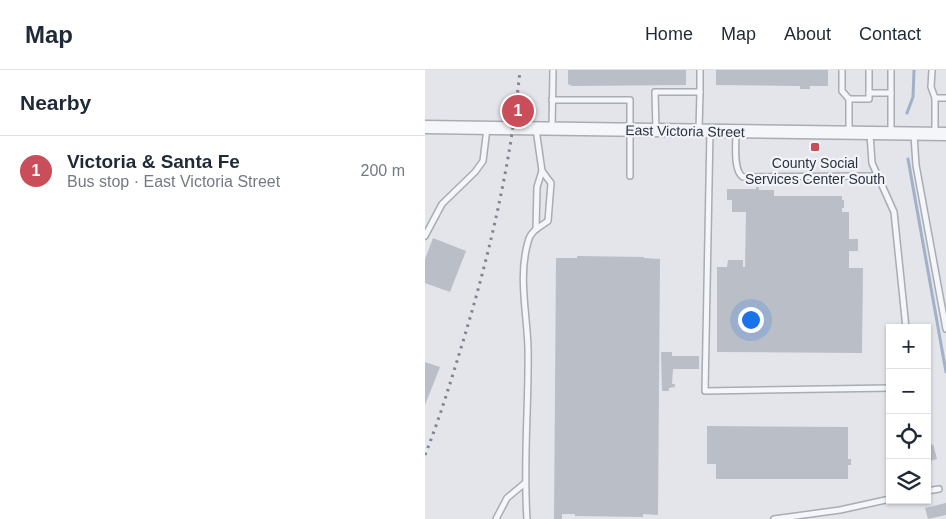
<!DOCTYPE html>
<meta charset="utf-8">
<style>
:root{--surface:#fff;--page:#f6f6f7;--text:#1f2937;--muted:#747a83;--line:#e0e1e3;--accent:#c94e59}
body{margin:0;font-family:Arial,sans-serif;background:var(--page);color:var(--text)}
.controls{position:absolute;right:15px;bottom:15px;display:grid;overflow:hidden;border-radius:0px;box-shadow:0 1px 4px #0004}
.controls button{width:45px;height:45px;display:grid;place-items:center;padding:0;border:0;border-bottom:1px solid var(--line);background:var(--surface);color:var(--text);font:25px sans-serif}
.you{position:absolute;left:325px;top:249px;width:18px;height:18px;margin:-12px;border:4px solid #fff;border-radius:50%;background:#1a73e8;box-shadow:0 0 0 8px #1a73e833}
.badge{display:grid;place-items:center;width:32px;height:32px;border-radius:50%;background:var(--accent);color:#fff;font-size:16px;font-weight:700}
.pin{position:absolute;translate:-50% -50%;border:2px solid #fff;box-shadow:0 1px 5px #0006}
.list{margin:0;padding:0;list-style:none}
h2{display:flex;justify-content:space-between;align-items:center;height:65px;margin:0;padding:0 20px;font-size:21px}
h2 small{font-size:16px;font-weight:400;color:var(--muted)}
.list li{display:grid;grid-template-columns:32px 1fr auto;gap:15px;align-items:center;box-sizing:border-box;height:70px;padding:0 20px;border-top:1px solid var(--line)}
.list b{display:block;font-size:19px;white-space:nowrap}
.list p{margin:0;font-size:16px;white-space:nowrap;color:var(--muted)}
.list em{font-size:16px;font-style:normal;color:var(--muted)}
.icon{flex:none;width:28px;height:28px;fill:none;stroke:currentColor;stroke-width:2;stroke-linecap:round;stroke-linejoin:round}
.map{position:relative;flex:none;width:521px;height:449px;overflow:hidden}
header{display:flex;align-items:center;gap:30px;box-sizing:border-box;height:70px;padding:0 25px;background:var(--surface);border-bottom:1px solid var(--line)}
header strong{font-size:24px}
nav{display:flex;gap:28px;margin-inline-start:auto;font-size:18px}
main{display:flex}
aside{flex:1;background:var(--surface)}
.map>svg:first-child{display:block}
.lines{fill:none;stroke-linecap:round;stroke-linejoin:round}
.stream{stroke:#a0b1c8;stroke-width:3}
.building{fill:#babec7}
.service-casing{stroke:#a8acb4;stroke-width:8}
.tertiary-casing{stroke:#a8acb4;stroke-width:15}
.service{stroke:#f5f6f9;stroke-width:5}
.tertiary{stroke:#f5f6f9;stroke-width:12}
.rail{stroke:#7d8493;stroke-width:3;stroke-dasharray:2.5 5;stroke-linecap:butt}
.poi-dot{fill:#c94e59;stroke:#f2f4f8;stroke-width:2}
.labels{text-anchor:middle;stroke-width:4.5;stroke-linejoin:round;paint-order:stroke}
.street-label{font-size:14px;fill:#2b3242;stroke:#f2f4f8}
.poi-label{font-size:14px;fill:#2b3242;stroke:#f2f4f8}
</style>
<header>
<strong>Map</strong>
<nav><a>Home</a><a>Map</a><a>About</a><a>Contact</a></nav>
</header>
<main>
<aside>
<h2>Nearby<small></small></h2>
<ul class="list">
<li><span class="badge">1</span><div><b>Victoria &amp; Santa Fe</b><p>Bus stop · East Victoria Street</p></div><em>200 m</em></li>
</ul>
</aside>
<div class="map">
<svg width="521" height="449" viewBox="0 0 521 449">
<rect width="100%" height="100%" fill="#e3e5ea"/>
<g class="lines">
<g class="stream">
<path d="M482 43 488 27 489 0"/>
<path d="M483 89 521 302"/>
</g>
</g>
<g class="building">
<path d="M143 0H261V15L147 16 143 14Z"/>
<path d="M291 0H403V16H385V19H375V16L291 15Z"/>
<path d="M331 117H334V120H349V126H417V130H419V138H417V142H424V169H433V181H424V198H438L437 283 292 282V197H302L303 190H318V197H320L321 142H307V130H302V119H331Z"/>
<path d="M8 168 41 181 25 222 0 213V189Z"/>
<path d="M152 186 219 187V188L235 189 233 445 218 444V447L150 446V444H137V449H129L131 188H152Z"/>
<path d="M236 282H247V286H274V299H248L247 314H250V317L244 318V321H237Z"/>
<path d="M0 292 15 297 0 335Z"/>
<path d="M282 356 423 357V389H426V395H423V409H291V394H282Z"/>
<path d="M508 374 512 389 502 392V376Z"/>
<path d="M521 433V445L503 449 500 438Z"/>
</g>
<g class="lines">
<g class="service-casing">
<g id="service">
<path d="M417 0V21L424 29V62"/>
<path d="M507 0 506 17 510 28"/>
<path d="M275 22V0"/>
<path d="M444 23H466"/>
<path d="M424 29H444V0"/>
<path d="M127 30H205V106"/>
<path d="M127 58 128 0"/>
<path d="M111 59 117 101 112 117 111 159"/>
<path d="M231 60 230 22H275L274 60"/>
<path d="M285 61 280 321 465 318"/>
<path d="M311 62C311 74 308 101 318 107L452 106"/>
<path d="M466 63V0"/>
<path d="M510 63V28H521"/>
<path d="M445 64 447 93 469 142 481 258"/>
<path d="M489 65 491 95 521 259"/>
<path d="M0 166 17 134 50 102 58 91 62 58"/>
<path d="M502 421 514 419"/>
<path d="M71 449 82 428 100 413"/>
<path d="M102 449C98 392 104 335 103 278 102 243 93 206 103 172 105 161 115 157 123 151L126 113 117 101"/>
<path d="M349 449 415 440 465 429"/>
</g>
</g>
<g class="tertiary-casing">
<path id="tertiary" d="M0 57 521 64"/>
</g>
<use href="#service" class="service"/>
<use href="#tertiary" class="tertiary"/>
<path class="rail" d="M0 385C14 350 25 314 36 278 64 187 86 94 95 0"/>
</g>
<rect class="poi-dot" x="385" y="72" width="10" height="10" rx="2.5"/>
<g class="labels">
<g class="street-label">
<text transform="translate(260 61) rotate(1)" y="5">East Victoria Street</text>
</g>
<g class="poi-label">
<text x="390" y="98">County Social<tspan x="390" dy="16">Services Center South</tspan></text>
</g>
</g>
</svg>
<div class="controls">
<button>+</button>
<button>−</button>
<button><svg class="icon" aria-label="locate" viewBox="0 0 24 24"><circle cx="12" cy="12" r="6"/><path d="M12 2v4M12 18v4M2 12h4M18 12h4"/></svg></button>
<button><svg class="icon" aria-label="layers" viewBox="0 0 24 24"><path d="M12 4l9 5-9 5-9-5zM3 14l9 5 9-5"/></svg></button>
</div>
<div class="you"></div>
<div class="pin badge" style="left:93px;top:41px">1</div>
</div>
</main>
